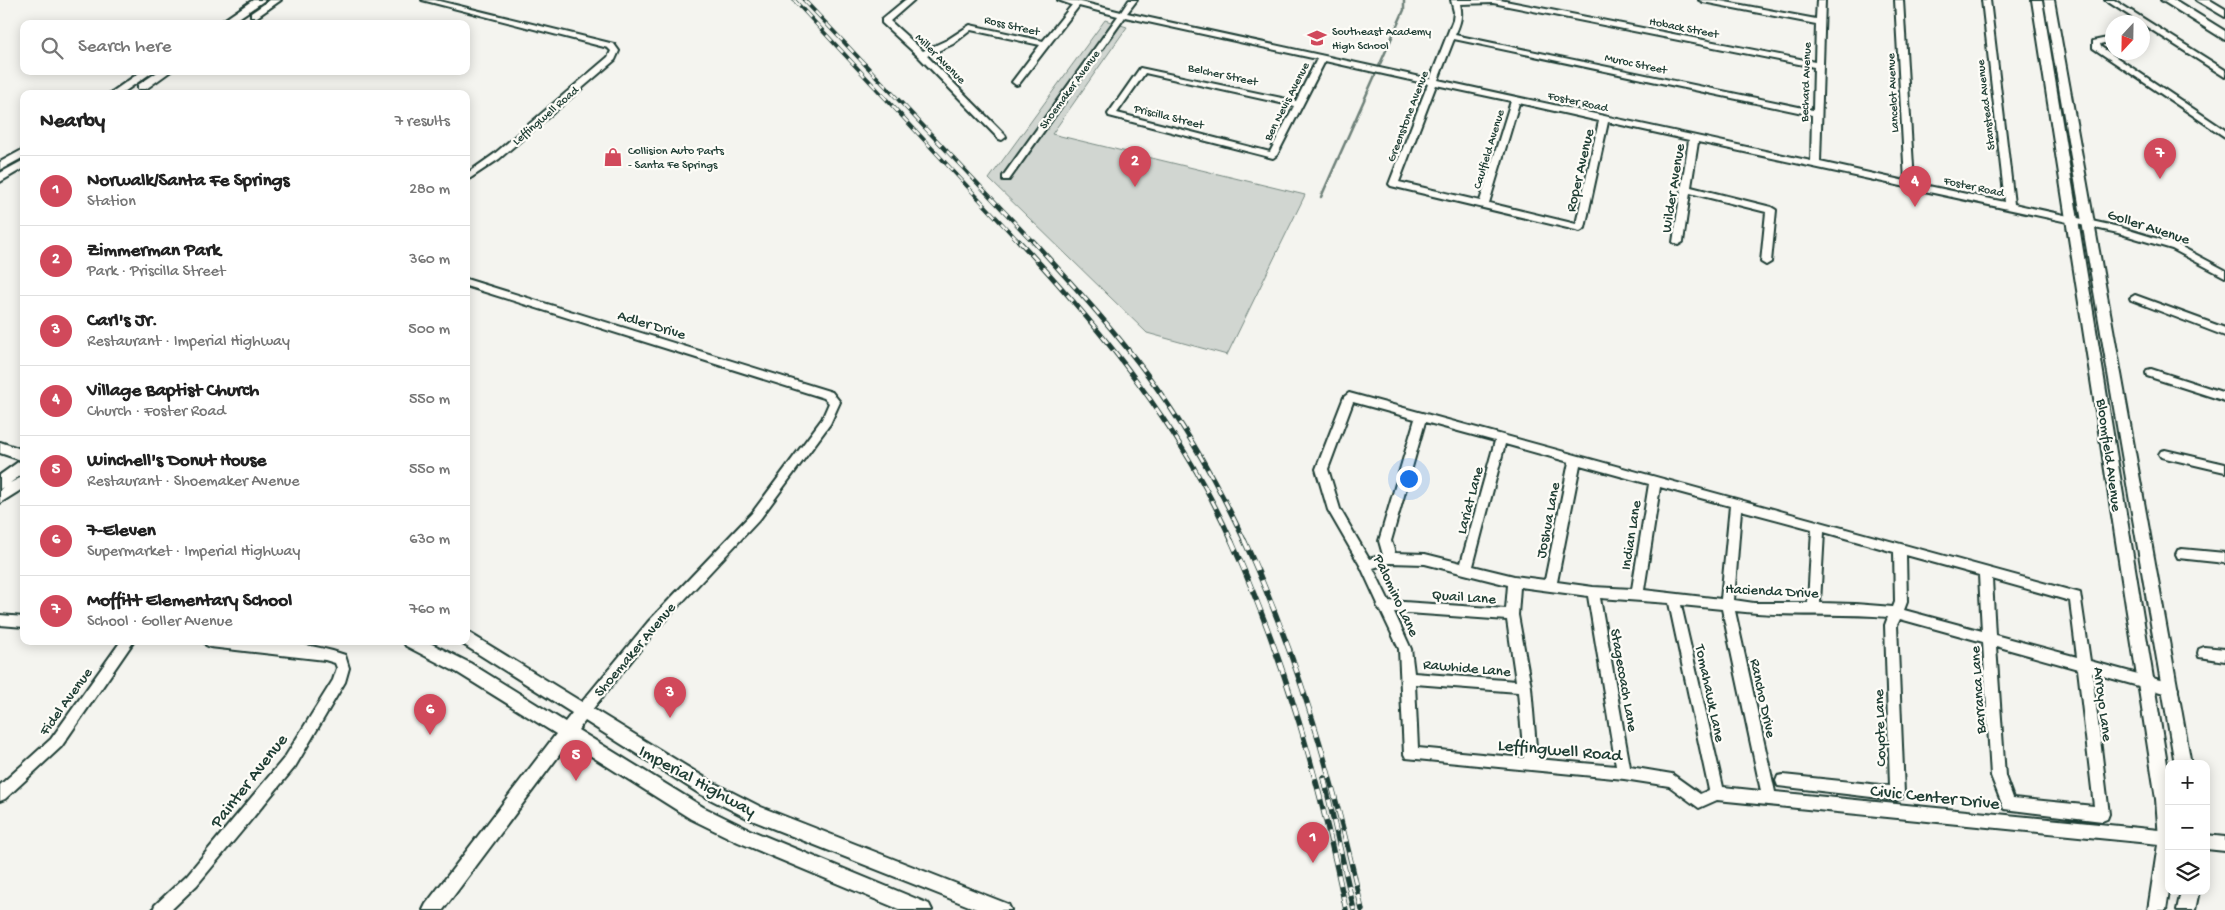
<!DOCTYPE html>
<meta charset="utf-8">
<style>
:root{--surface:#fff;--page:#f6f6f6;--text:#222;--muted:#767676;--line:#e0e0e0;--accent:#d1495b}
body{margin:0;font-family:"Gochi Hand",sans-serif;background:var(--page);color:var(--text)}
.controls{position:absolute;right:15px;bottom:15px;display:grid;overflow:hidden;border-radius:10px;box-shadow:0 2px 12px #0003}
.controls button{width:45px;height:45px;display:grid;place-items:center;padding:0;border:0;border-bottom:1px solid var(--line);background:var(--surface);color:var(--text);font:25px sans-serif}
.compass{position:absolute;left:2105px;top:15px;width:45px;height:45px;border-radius:50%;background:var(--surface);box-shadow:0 2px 12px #0003;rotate:202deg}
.you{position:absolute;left:1408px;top:478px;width:18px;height:18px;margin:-12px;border:4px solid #fff;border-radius:50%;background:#1a73e8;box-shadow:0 0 0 8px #1a73e833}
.badge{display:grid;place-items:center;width:32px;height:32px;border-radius:50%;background:var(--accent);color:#fff;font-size:16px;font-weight:700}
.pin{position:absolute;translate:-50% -41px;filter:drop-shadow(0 1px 2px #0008)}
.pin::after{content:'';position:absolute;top:26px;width:18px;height:15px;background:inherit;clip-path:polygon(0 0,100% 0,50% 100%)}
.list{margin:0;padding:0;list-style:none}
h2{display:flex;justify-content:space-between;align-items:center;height:65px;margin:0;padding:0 20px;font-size:21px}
h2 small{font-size:16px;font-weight:400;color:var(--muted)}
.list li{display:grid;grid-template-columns:32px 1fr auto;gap:15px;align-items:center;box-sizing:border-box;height:70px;padding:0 20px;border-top:1px solid var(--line)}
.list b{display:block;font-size:19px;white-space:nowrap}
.list p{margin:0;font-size:16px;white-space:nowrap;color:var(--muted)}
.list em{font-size:16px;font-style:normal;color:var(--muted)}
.icon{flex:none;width:28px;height:28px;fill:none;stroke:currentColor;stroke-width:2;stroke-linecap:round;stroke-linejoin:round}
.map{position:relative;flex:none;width:2225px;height:910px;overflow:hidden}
.search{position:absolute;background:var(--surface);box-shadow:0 2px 12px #0003;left:20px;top:20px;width:450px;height:55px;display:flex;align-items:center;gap:12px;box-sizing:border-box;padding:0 18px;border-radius:10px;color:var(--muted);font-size:19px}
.panel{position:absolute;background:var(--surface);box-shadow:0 2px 12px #0003;left:20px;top:90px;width:450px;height:555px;border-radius:10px}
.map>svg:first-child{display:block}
.green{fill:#d1d6d1;stroke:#788a82}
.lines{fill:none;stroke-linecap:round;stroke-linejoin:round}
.stream{stroke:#6e8179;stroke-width:2.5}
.minor-casing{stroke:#1f3d34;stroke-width:4}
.major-casing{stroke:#1f3d34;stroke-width:4}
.highway-casing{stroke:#1f3d34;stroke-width:4}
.minor{fill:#fdfcf7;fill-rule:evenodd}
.major{fill:#fdfcf7;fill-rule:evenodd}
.highway{fill:#fdfcf7;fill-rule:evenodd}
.rail-far2-casing{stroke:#1f3d34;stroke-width:4}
.rail-far1-casing{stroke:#1f3d34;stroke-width:5}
.rail-casing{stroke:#1f3d34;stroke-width:5.5}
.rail-far2{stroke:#fdfcf7;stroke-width:2.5;stroke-dasharray:8;stroke-linecap:butt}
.rail-far1{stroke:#fdfcf7;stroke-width:3;stroke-dasharray:9;stroke-linecap:butt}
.rail{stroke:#fdfcf7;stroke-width:4;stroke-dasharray:11;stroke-linecap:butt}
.labels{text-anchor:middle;stroke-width:4.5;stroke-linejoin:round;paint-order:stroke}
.far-street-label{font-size:12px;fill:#1f3d34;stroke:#fdfcf7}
.far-poi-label{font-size:12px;fill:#1f3d34;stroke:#fdfcf7;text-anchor:start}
.street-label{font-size:15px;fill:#1f3d34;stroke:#fdfcf7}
.near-street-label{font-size:18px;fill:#1f3d34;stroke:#fdfcf7}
</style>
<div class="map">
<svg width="2225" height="910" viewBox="0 0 2225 910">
<rect width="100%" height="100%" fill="#f4f4ef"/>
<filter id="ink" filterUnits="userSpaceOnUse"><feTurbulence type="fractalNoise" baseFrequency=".02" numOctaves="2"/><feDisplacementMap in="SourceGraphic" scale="10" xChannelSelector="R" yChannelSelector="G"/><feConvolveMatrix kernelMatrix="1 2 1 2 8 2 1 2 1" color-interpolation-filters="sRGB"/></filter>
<g filter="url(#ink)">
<path class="green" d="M1105 20 1127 27 1052 134 1305 195 1227 355 1147 333 989 179Z"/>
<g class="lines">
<path class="stream" d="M1321 197 1404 10V0"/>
<g class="minor-casing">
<g id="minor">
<path d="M422 0H435L614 44 619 51 615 60 499 159 466 181V174L493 155 608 57 611 51 608 48Z"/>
<path d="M905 0H914L890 21 923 51 947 40 970 25 1043 41 1072 5 1058 0 1077 1 1121 12 1129 0H1137L1127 13 1430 79 1453 20 1454 12 1451 0H1500L1815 62 1816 24 1703 2 1699 0H1715L1816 19 1817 0H1825L1820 162 1905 181 1895 0H1903L1914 183 2005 202 1982 0H1990L2014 204 2119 227 2178 245 2225 270V277L2172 249 2118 233 1698 142 1691 187 1771 207 1776 210 1771 262 1766 265 1761 262 1766 212 1690 193 1683 242 1678 245 1673 242 1689 140 1608 122 1585 228 1580 231 1391 186 1389 184 1428 84 1325 61 1277 155 1273 158 1109 116 1108 114 1140 68 1296 101 1317 59 1125 17 1009 180H1003V176L1118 16 1079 6 1019 84 1016 85 1012 82 1040 45 971 30 953 44 927 56 1005 135 1006 137 1002 140 999 139 919 57 882 23V19ZM1493 3 1814 67 1813 110 1455 35C1460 24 1463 16 1460 4ZM1454 39 1812 115 1811 161 1438 80ZM1145 73 1294 106 1270 152 1117 113ZM1436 85 1511 101 1480 201 1399 182ZM1519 103 1599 121 1576 224 1489 203Z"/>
<path d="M2105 0H2114L2225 70V77Z"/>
<path d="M2112 37V41L2100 44 2101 47 2225 130V137L2093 48V41Z"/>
<path d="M466 279 832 392 840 402 830 424 760 519 656 630 587 716 582 718 577 716 575 712 577 708 648 622 752 513 822 419 829 403 824 398 466 286Z"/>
<path d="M2135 295 2225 328V336L2131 300 2130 298Z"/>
<path d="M2151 369 2225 393V401L2147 376 2146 373 2147 370Z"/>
<path d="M1349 393 2080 593 2090 661 2171 683 2176 685 2178 689 2176 693 2171 695 2092 673 2109 814 2107 819 2102 821 2004 809 1991 776 1983 642 1900 619 1897 625 1904 793 1902 798 1897 800 1778 786 1776 781 1778 776 1783 775 1890 786 1885 625 1888 617C1837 613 1786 617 1735 611L1775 792 2169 831V845L1717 800 1699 808 1669 786 1624 779 1406 758 1404 754 1399 649 1381 611 1377 606 1378 604 1361 567 1328 510 1316 469 1344 397ZM1353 402 1415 419 1379 541 1383 555 1369 559 1340 509 1328 469ZM1425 422 1495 441 1461 563 1425 554 1395 553 1391 541ZM1505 444 1569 462 1545 580 1514 576 1473 566ZM1580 465 1649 484 1632 589 1593 587 1557 582ZM1660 487 1730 506 1721 599 1644 590ZM1741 510 1812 529 1808 603H1754L1734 600ZM1824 532 1894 552 1895 602 1893 607 1855 604 1820 603ZM1906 555 1979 575 1982 631 1904 610 1907 602ZM1390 563 1425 564 1508 585 1506 609 1389 601 1373 568ZM1992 579 2070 601 2077 657 1995 635ZM1520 587 1588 596 1616 766 1537 759 1531 687 1518 615ZM1600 598 1669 603 1709 790 1700 794 1672 774 1630 767ZM1681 605 1722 609 1761 791 1723 787ZM1394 612 1507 620 1516 681 1414 673 1411 649ZM1996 646 2078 669 2094 806 2013 798 2005 776ZM1415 684 1518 692 1524 758 1418 748Z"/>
<path d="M2165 450 2225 464V472L2161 457 2159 454 2161 451Z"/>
<path d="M2182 549 2225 553V563L2178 558 2176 554 2178 550Z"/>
<path d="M0 615 24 617V627L0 625Z"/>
<path d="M121 641H134L61 747 5 799 0 801V785L51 739Z"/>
<path d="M204 641C250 641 301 639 345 655L349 668 345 682 295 767 197 885 171 910H153L155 905 187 875 285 757 333 680 337 668 335 663 325 660 210 647 206 645Z"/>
<path d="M2204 647 2225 649V661L2199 657 2198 653 2199 649Z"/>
<path d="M2206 835 2225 837V851L2206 849Z"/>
</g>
</g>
<g class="major-casing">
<g id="major">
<path d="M253 0H265L230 24H218Z"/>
<path d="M270 0H281L257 17H251V13Z"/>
<path d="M2032 0H2042L2169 776V891L2166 910H2148L2159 838 2156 799Z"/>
<path d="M2044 0H2054L2191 764H2175Z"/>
<path d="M142 71H154L121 94H109Z"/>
<path d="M159 71H171L146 89H138V85Z"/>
<path d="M24 149V157L0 170V162Z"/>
<path d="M24 160V168L0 182V173Z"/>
<path d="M0 442 24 450V473L10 483 24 476V488L0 503V490L3 487 0 489V475L21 460 0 453Z"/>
<path d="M466 631 712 782 761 807 1008 904 1011 910H979L749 819 700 794 585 721 578 730 703 807 750 830 929 904 932 910H901L738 842 691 819 569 742 443 910H423L426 904 556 734 458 673 406 646 403 641H426L470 663 565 722 572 713 461 643 460 641H466Z"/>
<path d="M2181 891H2199L2195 910H2177Z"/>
</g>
</g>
<g class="highway-casing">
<g id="highway">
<path d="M2161 0H2175L2225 31V40Z"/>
<path d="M2196 0H2210L2225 9V17Z"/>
</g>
</g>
<use href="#minor" class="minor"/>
<use href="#major" class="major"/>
<use href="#highway" class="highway"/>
<g class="rail-far2-casing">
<g id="rail-far2">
<path d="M794 0 1020 243"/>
<path d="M804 0 1034 243"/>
</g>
</g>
<g class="rail-far1-casing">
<g id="rail-far1">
<path d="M1019 241C1103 331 1182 429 1232 542"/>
<path d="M1033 241C1073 285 1114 329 1149 377 1186 428 1218 484 1245 542"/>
</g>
</g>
<g class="rail-casing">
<g id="rail">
<path d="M1231 540C1286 663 1319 779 1346 910"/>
<path d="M1244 540C1299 659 1334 782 1362 910"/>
<path d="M1324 778 1354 910"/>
</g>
</g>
<use href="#rail-far2" class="rail-far2"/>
<use href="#rail-far1" class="rail-far1"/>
<use href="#rail" class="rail"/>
</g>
</g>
<defs>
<g id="school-bare" transform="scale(1.5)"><path d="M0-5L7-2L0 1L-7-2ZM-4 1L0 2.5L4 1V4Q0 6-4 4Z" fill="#d1495b" stroke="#fdfcf7" stroke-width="2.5" paint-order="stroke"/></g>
<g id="shop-bare" transform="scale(1.5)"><path d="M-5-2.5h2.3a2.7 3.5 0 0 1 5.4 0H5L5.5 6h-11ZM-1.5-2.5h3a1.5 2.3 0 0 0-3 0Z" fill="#d1495b" stroke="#fdfcf7" stroke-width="2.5" paint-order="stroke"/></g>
</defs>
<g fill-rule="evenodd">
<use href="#school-bare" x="1317" y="38"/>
<use href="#shop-bare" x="613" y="157"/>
</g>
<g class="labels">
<g class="far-street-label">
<text transform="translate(1012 25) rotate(13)" y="4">Ross Street</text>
<text transform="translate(1684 27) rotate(11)" y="4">Hoback Street</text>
<text transform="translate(941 58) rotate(45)" y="4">Miller Avenue</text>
<text transform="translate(1636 63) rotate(12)" y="4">Muroc Street</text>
<text transform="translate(1223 74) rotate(12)" y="4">Belcher Street</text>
<text transform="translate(1805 82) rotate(-88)" y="4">Bechard Avenue</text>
<text transform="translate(1069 89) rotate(-54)" y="4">Shoemaker Avenue</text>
<text transform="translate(1892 93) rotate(-93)" y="4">Lancelot Avenue</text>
<text transform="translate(1286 101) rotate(-63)" y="4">Ben Nevis Avenue</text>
<text transform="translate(1578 101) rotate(12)" y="4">Foster Road</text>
<text transform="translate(1985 105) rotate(-97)" y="4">Stanstead Avenue</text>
<text transform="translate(545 115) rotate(-41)" y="4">Leffingwell Road</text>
<text transform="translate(1169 116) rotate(14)" y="4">Priscilla Street</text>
<text transform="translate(1407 116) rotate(-69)" y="4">Greenstone Avenue</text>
<text transform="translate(1488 149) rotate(-73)" y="4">Caulfield Avenue</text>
<text transform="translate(1974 186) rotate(12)" y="4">Foster Road</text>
</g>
<g class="far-poi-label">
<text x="1332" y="35">Southeast Academy<tspan x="1332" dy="14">High School</tspan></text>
<text x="628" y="154">Collision Auto Parts<tspan x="628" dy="14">- Santa Fe Springs</tspan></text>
</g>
<g class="street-label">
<text transform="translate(1579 170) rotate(-77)" y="5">Roper Avenue</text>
<text transform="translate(1672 188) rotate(-81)" y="5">Wilder Avenue</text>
<text transform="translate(2149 226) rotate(18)" y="5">Goller Avenue</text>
<text transform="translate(652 324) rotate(17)" y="5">Adler Drive</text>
<text transform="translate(2110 455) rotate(82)" y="5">Bloomfield Avenue</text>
<text transform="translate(1469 500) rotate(-75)" y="5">Lariat Lane</text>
<text transform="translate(1547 520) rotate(-79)" y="5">Joshua Lane</text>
<text transform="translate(1630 535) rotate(-81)" y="5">Indian Lane</text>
<text transform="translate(1772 590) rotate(3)" y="5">Hacienda Drive</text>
<text transform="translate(1397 595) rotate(65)" y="5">Palomino Lane</text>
<text transform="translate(1464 596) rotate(4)" y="5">Quail Lane</text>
<text transform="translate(634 649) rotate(-50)" y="5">Shoemaker Avenue</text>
<text transform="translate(1467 667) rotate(5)" y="5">Rawhide Lane</text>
<text transform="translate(1625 680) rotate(80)" y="5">Stagecoach Lane</text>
<text transform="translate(1977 690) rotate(-94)" y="5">Barranca Lane</text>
<text transform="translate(1711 693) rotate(78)" y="5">Tomahawk Lane</text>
<text transform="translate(1764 698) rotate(78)" y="5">Rancho Drive</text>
<text transform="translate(65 701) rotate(-54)" y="5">Fidel Avenue</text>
<text transform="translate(2104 704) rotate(83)" y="5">Arroyo Lane</text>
<text transform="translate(1879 728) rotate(-92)" y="5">Coyote Lane</text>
</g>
<g class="near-street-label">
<text transform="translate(1560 749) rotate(5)" y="6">Leffingwell Road</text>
<text transform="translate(248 780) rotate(-52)" y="6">Painter Avenue</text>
<text transform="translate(698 780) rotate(29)" y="6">Imperial Highway</text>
<text transform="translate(1935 796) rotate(6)" y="6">Civic Center Drive</text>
</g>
</g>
</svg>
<div class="controls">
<button>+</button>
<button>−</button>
<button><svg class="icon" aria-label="layers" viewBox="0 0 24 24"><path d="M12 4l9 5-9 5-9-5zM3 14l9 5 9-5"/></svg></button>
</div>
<svg class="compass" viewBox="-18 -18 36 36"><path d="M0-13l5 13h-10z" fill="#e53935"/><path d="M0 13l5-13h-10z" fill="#767676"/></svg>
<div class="you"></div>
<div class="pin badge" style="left:1313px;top:863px">1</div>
<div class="pin badge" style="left:1135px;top:187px">2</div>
<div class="pin badge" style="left:670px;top:718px">3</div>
<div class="pin badge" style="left:1915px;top:207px">4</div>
<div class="pin badge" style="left:576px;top:781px">5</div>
<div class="pin badge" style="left:430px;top:735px">6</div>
<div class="pin badge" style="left:2160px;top:179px">7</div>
<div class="search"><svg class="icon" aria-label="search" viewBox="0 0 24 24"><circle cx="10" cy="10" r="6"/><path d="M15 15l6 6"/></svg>Search here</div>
<section class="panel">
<h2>Nearby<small>7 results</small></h2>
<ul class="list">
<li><span class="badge">1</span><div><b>Norwalk/Santa Fe Springs</b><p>Station</p></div><em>280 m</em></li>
<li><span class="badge">2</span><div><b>Zimmerman Park</b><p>Park · Priscilla Street</p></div><em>360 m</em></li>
<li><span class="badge">3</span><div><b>Carl's Jr.</b><p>Restaurant · Imperial Highway</p></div><em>500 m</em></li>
<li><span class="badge">4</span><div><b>Village Baptist Church</b><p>Church · Foster Road</p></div><em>550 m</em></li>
<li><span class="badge">5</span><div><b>Winchell's Donut House</b><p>Restaurant · Shoemaker Avenue</p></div><em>550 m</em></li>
<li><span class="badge">6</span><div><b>7-Eleven</b><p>Supermarket · Imperial Highway</p></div><em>630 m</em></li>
<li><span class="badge">7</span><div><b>Moffitt Elementary School</b><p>School · Goller Avenue</p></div><em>760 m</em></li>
</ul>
</section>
</div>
